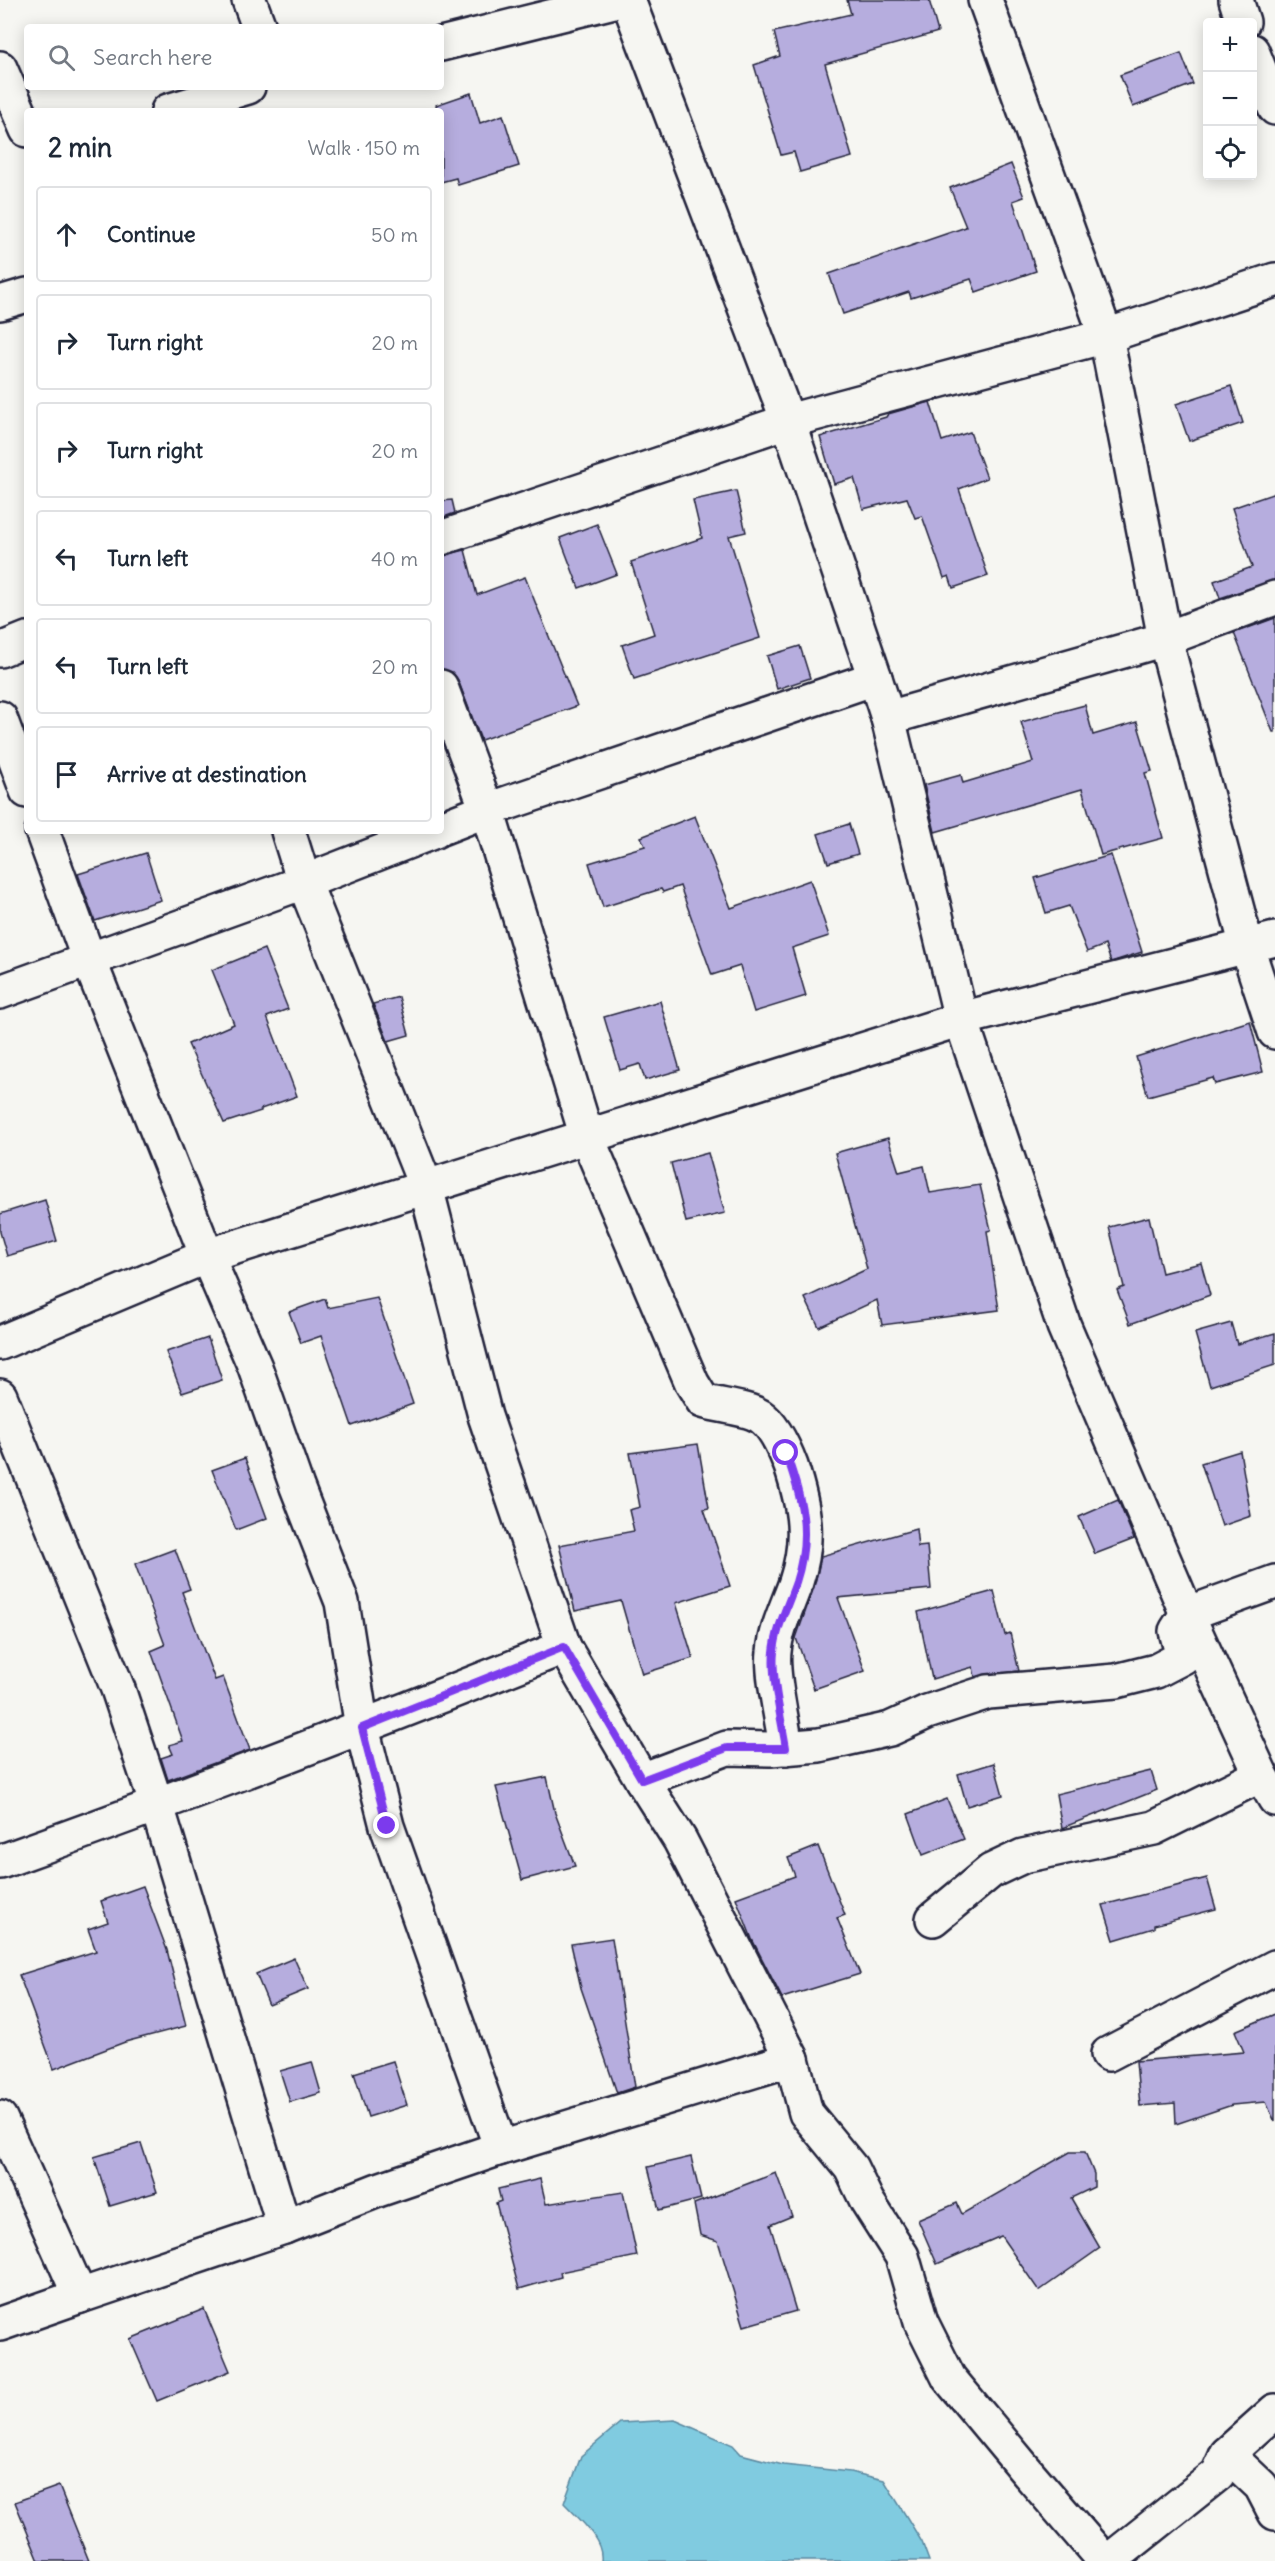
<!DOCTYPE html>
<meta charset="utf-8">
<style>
:root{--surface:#fff;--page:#f2f2f3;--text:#1f2937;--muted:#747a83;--line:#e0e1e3}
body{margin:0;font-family:Delius,sans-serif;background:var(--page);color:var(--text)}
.controls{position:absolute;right:18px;top:18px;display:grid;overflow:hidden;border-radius:6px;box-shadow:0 3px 15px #0003}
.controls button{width:54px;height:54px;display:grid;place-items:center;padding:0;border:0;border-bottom:2px solid var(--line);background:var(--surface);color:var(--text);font:30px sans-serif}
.stop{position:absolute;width:18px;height:18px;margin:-14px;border:4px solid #7c3aed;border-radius:50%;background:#fff}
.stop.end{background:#7c3aed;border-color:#fff;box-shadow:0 2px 6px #0008}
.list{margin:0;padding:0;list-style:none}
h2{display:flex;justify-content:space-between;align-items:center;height:78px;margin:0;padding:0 24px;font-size:26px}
h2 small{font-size:20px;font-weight:400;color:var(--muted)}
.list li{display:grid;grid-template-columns:39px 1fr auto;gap:18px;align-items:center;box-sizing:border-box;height:96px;margin:0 12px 12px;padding:0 12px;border:2px solid var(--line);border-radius:6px}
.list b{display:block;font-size:22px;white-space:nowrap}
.list em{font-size:20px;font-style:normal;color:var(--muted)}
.icon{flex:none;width:33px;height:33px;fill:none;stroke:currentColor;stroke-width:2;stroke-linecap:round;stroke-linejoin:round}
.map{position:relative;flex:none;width:1275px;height:2561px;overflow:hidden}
.search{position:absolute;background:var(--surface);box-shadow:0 3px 15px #0003;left:24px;top:24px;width:420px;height:66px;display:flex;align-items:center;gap:15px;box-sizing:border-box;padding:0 21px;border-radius:6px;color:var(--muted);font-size:22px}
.panel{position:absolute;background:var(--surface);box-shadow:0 3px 15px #0003;left:24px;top:108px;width:420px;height:726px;border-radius:6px}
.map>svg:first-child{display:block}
.water{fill:#80cbe0;stroke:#5a879e;stroke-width:1.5}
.building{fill:#b6adde;stroke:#22223b;stroke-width:1.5}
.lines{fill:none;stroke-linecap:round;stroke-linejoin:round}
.minor-casing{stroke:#22223b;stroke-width:38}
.minor{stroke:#f6f6f2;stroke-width:33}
.route{stroke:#7c3aed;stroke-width:8}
</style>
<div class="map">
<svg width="1275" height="2561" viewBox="0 0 1275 2561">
<rect width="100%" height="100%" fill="#f6f6f2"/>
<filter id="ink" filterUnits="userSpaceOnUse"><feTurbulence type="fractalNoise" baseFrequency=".0167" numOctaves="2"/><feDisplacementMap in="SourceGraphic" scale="12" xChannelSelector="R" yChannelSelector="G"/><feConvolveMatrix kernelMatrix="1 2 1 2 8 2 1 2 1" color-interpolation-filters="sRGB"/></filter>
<g filter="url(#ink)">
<path class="water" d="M675 2420 733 2445 741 2454 783 2465 850 2472 884 2480 922 2542 929 2561H601C604 2539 578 2518 564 2503L581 2456 620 2423Z"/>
<g class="building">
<path d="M847 0H929L938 32 825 64 852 157 800 172 794 152 781 155 754 65 780 56 774 32 851 14Z"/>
<path d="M1181 53 1193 84 1133 107 1120 75Z"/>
<path d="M471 93 480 123 503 115 519 166 458 185 456 178 441 182V111H437L436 105Z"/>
<path d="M1011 164 1024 197 1013 201 1036 271 976 292 971 279 911 298 909 292 843 314 829 274 966 227 950 188Z"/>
<path d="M1231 386 1243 423 1189 441 1176 404Z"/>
<path d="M930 402 942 441 970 432 987 478 959 489 988 576 953 588 949 576 944 578 922 516 915 518 907 498 863 509 854 478 834 484 820 437 886 417 888 414Z"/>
<path d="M736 491 746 532 729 536 760 638 634 679 622 645 654 634 631 562 702 538 693 500Z"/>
<path d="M1275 493V580L1220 598 1214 581 1252 567 1232 508Z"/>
<path d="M452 500 455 513 441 518V501Z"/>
<path d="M597 524 617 574 579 588 560 538Z"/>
<path d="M465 550 477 595 525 577 577 706 481 740 458 680 452 672 441 669V556Z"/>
<path d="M1275 618V732H1273L1234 633Z"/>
<path d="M800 646 810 678 777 689 767 656Z"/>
<path d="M1085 705 1093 735 1137 722 1152 771 1145 773 1163 838 1101 855 1082 789 935 832 924 785 961 775 963 783 1033 762 1021 722Z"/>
<path d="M695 816 731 908 810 880 829 936 792 948 806 996 754 1012 740 966 712 975 680 886 663 892 661 889 603 907 589 863 645 846 641 837Z"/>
<path d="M849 824 858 854 828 863 818 834Z"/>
<path d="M146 853 161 900 95 921 78 874Z"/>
<path d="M1111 855 1142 952 1111 962 1105 945 1087 952 1069 906 1046 913 1035 878Z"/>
<path d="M264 949 288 1009 267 1017 297 1096 261 1109V1111L224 1123 188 1044 234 1024 212 970Z"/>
<path d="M399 997 409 1035 388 1041 373 1004Z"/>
<path d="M660 1001 680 1070 645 1080 640 1064 620 1070 604 1017Z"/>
<path d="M1250 1021 1263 1072 1215 1084 1213 1078 1148 1096 1136 1057Z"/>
<path d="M888 1138 899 1172 924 1166 930 1193 980 1185 991 1230 987 1231 999 1310 882 1325 877 1300 819 1327 805 1298 867 1269 835 1153Z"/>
<path d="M708 1153 725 1213 686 1222 671 1163Z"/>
<path d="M45 1200 57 1241 7 1256 0 1232V1214Z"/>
<path d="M1149 1217 1162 1273 1201 1263 1210 1295 1130 1324 1117 1290 1124 1287 1109 1227Z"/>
<path d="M377 1298 413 1404 352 1426 321 1336 301 1343 289 1312 325 1299 328 1308Z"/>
<path d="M1231 1323 1237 1344 1275 1333V1365L1210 1386 1195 1333Z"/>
<path d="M208 1338 222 1380 182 1393 166 1352Z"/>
<path d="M698 1444 709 1508 704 1509 730 1586 676 1603 693 1658 642 1674 621 1601 575 1611 559 1545 634 1531 629 1510 640 1507 630 1453Z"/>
<path d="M1240 1451 1251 1516 1222 1526 1201 1463Z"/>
<path d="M245 1458 267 1518 236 1530 212 1470Z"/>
<path d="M1118 1500 1134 1539 1095 1554 1079 1517Z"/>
<path d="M916 1529 918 1547 927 1546 931 1589 838 1598 865 1671 814 1689 796 1638 814 1587 821 1556Z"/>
<path d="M175 1549 190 1589 182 1592 215 1680 223 1677 250 1750 168 1780 161 1758 173 1754 169 1745 183 1741 151 1651 165 1645 135 1564Z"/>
<path d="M994 1591 1005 1635 1010 1633 1019 1671 975 1677 973 1667 932 1679 918 1612Z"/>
<path d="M994 1763 1003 1795 967 1806 958 1774Z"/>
<path d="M1151 1771 1157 1790 1062 1828 1056 1794Z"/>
<path d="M547 1777 555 1813 575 1866 522 1880 496 1787Z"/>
<path d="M947 1799 964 1839 923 1855 908 1814Z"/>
<path d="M818 1846 845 1915 837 1918 860 1974 782 1998 752 1939 736 1898 795 1876 788 1858Z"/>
<path d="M1207 1878 1216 1909 1154 1925V1928L1114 1940 1103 1905Z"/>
<path d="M143 1886 167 1950 186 2026 125 2042 54 2069 19 1975 96 1951 88 1929 108 1922 101 1901Z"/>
<path d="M612 1938 635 2087 617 2093 581 1988 571 1944Z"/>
<path d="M294 1958 308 1989 269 2005 256 1974Z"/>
<path d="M1275 2014V2122L1266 2102 1232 2105 1176 2124 1175 2103 1140 2106 1136 2061 1244 2052 1235 2031Z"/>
<path d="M393 2061 407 2105 368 2117 354 2073Z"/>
<path d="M312 2062 321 2093 290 2102 280 2071Z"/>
<path d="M141 2143 157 2192 110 2206 94 2157Z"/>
<path d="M1070 2152H1085L1094 2174V2187L1071 2198 1100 2248 1039 2291 1001 2236 937 2264 918 2220 957 2203 962 2214Z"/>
<path d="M691 2157 701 2199 659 2210 648 2167Z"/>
<path d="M776 2173 792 2216 770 2225 796 2311 744 2326 718 2241 700 2235 694 2204Z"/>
<path d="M540 2179 546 2204 623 2192 637 2256 560 2272 561 2277 519 2289 496 2203 501 2201 498 2189Z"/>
<path d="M204 2309 230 2371 157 2401 130 2339Z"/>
<path d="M59 2486 89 2561H39L15 2502Z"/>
</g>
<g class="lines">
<g class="minor-casing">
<g id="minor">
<path d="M249 0 259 27"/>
<path d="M628 0 788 421 875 678 888 718 961 1019 1064 1326 1187 1614 1261 1775 1275 1799"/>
<path d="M985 0 1106 336 1165 639 1247 947 1275 1032"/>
<path d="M1236 0 1243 22"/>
<path d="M441 44 618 0"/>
<path d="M1252 51 1275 108"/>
<path d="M0 68 27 130"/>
<path d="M168 111 248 87"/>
<path d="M0 303 27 295"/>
<path d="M441 538 788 421 1106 336 1275 280"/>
<path d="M0 650 27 639"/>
<path d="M441 687 487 810 587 1137 692 1383 703 1401C719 1406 747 1408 760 1416 775 1426 785 1450 791 1466 805 1509 810 1539 796 1582 788 1605 776 1628 774 1652 771 1676 783 1722 786 1748"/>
<path d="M0 718 27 791"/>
<path d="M888 718 1165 639 1275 598"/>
<path d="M441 828 487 810 875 678"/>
<path d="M42 831 89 960 207 1256 255 1367 297 1487 342 1602 362 1728 387 1826 501 2148"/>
<path d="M288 831 304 882 426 1187 485 1416 564 1647 642 1780 680 1840 792 2059 806 2113 851 2168 867 2201 902 2256 921 2322 949 2378 1023 2467 1104 2561"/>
<path d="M0 992 304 882 435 831"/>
<path d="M0 1343 207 1256 961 1019 1275 939"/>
<path d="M0 1396 118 1689 157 1806 284 2227"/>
<path d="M642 1780 727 1748 770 1749 819 1745 890 1729 927 1712 988 1692 1116 1681 1156 1671 1183 1657 1176 1631 1187 1614 1275 1582"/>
<path d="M0 1862C190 1794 377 1722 564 1647"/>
<path d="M933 1919 991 1871 1023 1856 1154 1828 1261 1775"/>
<path d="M1108 2054 1275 1967"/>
<path d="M0 2118 80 2296 284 2227 378 2190 501 2148 792 2059"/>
<path d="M0 2324 80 2296"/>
<path d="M1227 2454 1261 2486 1275 2513"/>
<path d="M1109 2561 1218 2474 1227 2454 1275 2411"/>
</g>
</g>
<use href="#minor" class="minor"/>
</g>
</g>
<g class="lines" filter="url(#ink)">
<path class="route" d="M387 1826 362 1728 564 1647 642 1780 727 1748H786C782 1722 771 1676 774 1652 776 1628 788 1605 796 1582 812 1532 802 1501 786 1453"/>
</g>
</svg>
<div class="controls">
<button>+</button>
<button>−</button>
<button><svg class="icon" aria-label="locate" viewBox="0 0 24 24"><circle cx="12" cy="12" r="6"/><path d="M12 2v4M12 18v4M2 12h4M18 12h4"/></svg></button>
</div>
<div class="stop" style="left:786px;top:1453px"></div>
<div class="stop end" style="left:387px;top:1826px"></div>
<div class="search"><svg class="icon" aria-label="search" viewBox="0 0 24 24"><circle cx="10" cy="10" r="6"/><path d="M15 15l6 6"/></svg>Search here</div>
<section class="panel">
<h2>2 min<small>Walk · 150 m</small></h2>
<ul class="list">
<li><svg class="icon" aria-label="ahead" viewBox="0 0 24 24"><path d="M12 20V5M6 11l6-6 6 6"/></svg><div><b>Continue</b></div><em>50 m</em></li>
<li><svg class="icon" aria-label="right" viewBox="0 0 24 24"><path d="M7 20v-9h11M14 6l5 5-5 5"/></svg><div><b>Turn right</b></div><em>20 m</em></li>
<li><svg class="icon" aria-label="right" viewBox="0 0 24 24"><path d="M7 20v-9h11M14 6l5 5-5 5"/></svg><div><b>Turn right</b></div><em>20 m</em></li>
<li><svg class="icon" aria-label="left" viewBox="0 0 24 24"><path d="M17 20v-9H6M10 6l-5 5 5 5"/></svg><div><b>Turn left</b></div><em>40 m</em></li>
<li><svg class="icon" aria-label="left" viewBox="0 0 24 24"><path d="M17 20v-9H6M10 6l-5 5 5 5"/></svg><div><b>Turn left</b></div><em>20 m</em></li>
<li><svg class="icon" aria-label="arrive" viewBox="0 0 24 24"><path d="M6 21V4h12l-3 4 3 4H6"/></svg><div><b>Arrive at destination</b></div></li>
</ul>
</section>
</div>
